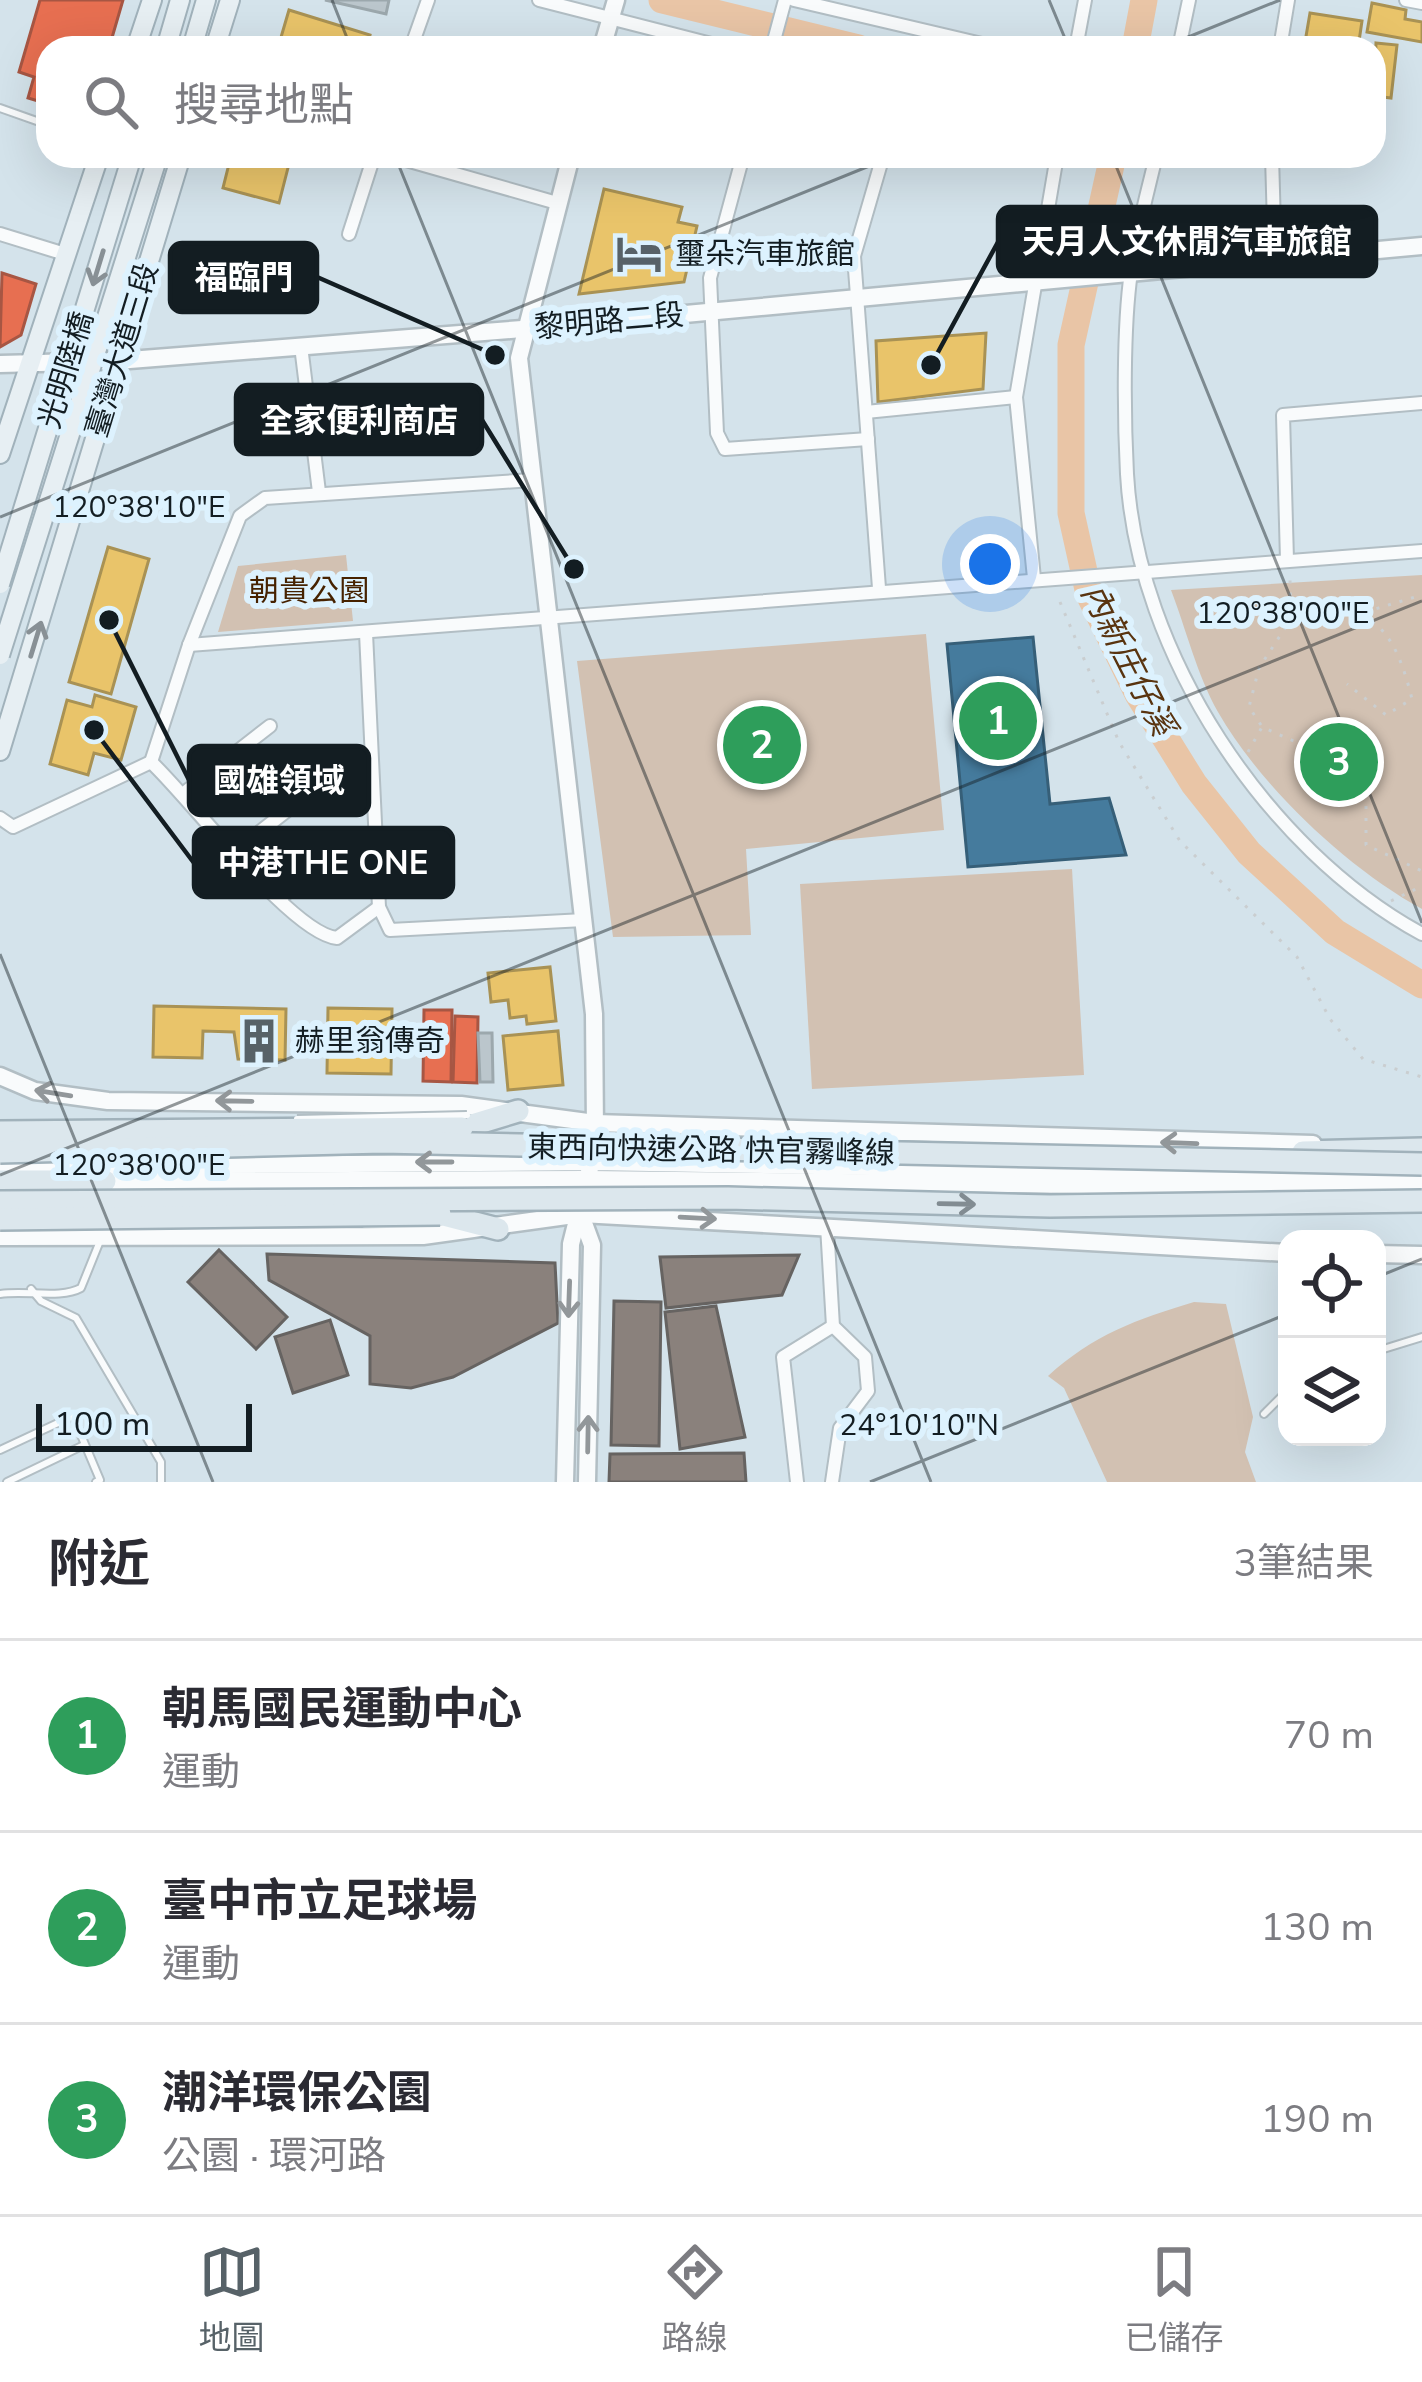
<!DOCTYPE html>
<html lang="zh-TW">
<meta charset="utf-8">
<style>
:root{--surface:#fff;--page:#f7f7f7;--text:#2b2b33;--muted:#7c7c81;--line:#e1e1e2;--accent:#576268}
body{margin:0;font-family:"Nunito Sans","Noto Sans TC",sans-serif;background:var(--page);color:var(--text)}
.controls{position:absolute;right:36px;bottom:36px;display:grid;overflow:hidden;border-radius:24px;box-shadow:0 12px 48px #0002}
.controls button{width:108px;height:108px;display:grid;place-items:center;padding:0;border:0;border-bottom:3px solid var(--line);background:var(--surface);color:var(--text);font:60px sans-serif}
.scale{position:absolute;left:36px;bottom:30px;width:216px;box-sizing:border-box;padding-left:12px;border:6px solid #131d22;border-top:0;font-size:33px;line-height:42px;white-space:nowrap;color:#131d22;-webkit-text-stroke:9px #ddf2fe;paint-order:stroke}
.you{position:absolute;left:990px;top:564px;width:42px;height:42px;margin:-30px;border:9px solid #fff;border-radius:50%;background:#1a73e8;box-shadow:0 0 0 18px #1a73e833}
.badge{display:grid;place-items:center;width:78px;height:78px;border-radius:50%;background:var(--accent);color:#fff;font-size:39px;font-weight:700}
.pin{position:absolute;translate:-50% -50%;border:6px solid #fff;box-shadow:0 3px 12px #0006}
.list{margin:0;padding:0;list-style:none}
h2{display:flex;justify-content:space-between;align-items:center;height:156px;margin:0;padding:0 48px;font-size:51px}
h2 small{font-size:39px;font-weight:400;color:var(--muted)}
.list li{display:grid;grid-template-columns:78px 1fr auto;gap:36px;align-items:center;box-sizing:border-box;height:192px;padding:0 48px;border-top:3px solid var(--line)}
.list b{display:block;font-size:45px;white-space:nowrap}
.list p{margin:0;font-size:39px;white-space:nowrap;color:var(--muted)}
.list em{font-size:39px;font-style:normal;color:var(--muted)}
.icon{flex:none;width:66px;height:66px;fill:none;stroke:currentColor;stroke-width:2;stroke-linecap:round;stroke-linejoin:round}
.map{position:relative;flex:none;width:1422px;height:1482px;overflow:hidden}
.search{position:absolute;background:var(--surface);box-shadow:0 12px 48px #0002;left:36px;right:36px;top:36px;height:132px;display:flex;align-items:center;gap:30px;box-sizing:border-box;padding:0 42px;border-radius:36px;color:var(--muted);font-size:45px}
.sheet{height:732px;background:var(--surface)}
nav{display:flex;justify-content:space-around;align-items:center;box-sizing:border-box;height:168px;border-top:3px solid var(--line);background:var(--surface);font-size:33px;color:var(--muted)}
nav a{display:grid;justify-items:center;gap:6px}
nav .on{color:var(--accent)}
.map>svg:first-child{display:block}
.green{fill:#d2c1b2}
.homes{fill:#e9c46a;stroke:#a99254;stroke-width:3}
.shops{fill:#e76f51;stroke:#a75643;stroke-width:3}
.public{fill:#457b9d;stroke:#365f78;stroke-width:3}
.industry{fill:#8a817c;stroke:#666361;stroke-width:3}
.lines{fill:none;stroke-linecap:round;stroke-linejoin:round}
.river{stroke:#e9c5a6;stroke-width:27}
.building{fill:#bbc6cc;stroke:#9ca8ad;stroke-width:3}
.lane-casing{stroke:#b2bec4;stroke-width:10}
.street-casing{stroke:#b2bec4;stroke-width:16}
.secondary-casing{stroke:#b2bec4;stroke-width:21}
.primary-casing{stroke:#a1b2bb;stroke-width:22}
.highway-casing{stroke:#a1b2bb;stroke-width:26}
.path{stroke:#caced0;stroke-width:3;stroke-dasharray:3 9;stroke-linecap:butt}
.lane{stroke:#f9fbfc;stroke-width:6}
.street{stroke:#f9fbfc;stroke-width:12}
.secondary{stroke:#f9fbfc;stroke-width:16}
.primary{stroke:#e7eff3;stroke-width:18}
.highway{stroke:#dce7ed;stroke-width:21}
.lane-bridge-casing{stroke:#b2bec4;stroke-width:10;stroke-linecap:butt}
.primary-bridge-casing{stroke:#a1b2bb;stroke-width:22;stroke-linecap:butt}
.highway-bridge-casing{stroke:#a1b2bb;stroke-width:26;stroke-linecap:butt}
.lane-bridge{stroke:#f9fbfc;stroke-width:6}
.primary-bridge{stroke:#e7eff3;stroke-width:18}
.highway-bridge{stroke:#dce7ed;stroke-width:21}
.oneway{stroke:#889095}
.oneway2{stroke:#92979a}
.oneway3{stroke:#828c92}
.ticks{fill:none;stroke:#131d22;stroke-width:3;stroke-opacity:0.45}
.labels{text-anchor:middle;stroke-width:12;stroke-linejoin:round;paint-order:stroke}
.poi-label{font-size:30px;fill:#131d22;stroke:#ddf2fe;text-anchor:start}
.street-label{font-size:30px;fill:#131d22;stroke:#ddf2fe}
.park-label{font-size:30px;fill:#462200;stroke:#ddf2fe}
.water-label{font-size:33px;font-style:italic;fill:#593410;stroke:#ddf2fe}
.ticks-label{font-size:30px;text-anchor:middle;fill:#131d22;stroke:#ddf2fe;stroke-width:12;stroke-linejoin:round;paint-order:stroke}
.leader{fill:none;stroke:#131d22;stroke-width:4.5}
.callout-dot{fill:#131d22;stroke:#ddf2fe;stroke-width:4.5}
.callout{fill:#131d22;stroke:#131d22;stroke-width:4.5}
.callout-label{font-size:33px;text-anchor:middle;font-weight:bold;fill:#fff}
</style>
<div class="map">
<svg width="1422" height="1482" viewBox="0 0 1422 1482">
<rect width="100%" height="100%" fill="#d4e3eb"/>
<g class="green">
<path d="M346 555 353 621 218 632 238 566Z"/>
<path d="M1422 575V909C1347 868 1261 787 1218 712 1197 675 1186 629 1171 590Z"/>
<path d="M926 634 944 830 746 849 751 935 613 937 577 661Z"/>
<path d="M1072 869 1084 1075 812 1089 800 884Z"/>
<path d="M1194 1302 1226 1304 1253 1417 1245 1452 1256 1482H1107L1064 1388 1048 1376C1093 1335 1137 1319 1194 1302Z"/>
</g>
<g class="homes">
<path d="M1372 3 1406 10 1405 19 1422 22V42L1367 32Z"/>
<path d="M289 10 370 35 367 48 279 44Z"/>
<path d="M1310 13 1362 21 1358 48H1304Z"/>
<path d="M1376 43 1397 45 1391 98 1374 96Z"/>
<path d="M231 156H291L279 203 223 188Z"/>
<path d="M604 189 682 207 678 222 697 226 684 282 579 294Z"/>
<path d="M986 333 983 389 878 402 876 341Z"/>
<path d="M108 547 149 559 111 694 69 682Z"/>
<path d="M95 695 136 707 121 760 94 753 88 775 50 764 67 700 92 707Z"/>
<path d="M550 967 556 1021 527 1024 526 1016 510 1018 508 1000 491 1002 488 973Z"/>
<path d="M154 1006 286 1009 285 1060 238 1059 234 1032 203 1031 202 1058 153 1057Z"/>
<path d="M328 1008 392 1009 391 1074 327 1073Z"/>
<path d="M558 1031 563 1085 508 1090 503 1036Z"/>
</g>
<g class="shops">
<path d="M40 0H123L109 48H48V104L28 98 34 77 19 72Z"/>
<path d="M2 273 36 284 21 335 0 347Z"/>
<path d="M424 1010H452L451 1082 423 1081Z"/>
<path d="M455 1016 478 1017 477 1083 453 1082Z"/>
</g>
<path class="public" d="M1033 637 1050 804 1109 798 1126 855 968 867 947 644Z"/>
<g class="industry">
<path d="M219 1250 287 1317 256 1349 188 1282Z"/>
<path d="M267 1254 555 1263 558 1323 453 1377 411 1388 370 1384V1336L269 1280Z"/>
<path d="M799 1255 782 1295 666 1308 660 1257Z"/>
<path d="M614 1301 661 1302 659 1446 611 1445Z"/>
<path d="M716 1306 745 1437 680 1449 665 1312Z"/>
<path d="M330 1320 348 1375 293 1393 275 1337Z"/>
<path d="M744 1453 746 1482H609L610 1454Z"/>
</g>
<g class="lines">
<g class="river">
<path d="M662 0 859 48"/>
<path d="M1135 48 1144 0"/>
<path d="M1113 156 1071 345V513L1089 594 1138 694 1194 784 1249 853 1335 932 1422 985"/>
</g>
</g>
<g class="building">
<path d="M325 0H389L386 14Z"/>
<path d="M478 1033H492L493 1082H480Z"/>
</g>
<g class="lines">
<g class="lane-casing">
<g id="lane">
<path d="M0 108 48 125"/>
<path d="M365 1225 430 1228"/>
<path d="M31 1289 41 1301 76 1318 161 1462V1482"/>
<path d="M0 1294C25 1290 61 1299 81 1288L100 1241"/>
<path d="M1377 1351 1422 1337"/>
<path d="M1264 1414 1287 1391"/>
<path d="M0 1450 73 1416 100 1480 96 1482"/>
<path d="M7 1482 84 1445"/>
</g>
</g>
<g class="street-casing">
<g id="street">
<path d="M539 0 727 48"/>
<path d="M794 0 999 48"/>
<path d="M1406 0 1422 3"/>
<path d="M411 48 428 0"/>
<path d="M772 48 785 0"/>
<path d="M1076 48 1085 0"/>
<path d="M1179 48 1189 0"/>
<path d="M1280 48 1288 0"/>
<path d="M392 156 557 203"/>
<path d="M743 156 710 278 717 433 725 449 868 439"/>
<path d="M1156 156C1147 195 1136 233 1131 272 1123 328 1124 417 1127 474 1137 653 1266 849 1422 934"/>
<path d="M1272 156 1275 261"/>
<path d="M0 234 65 254"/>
<path d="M349 234 374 156"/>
<path d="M301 346 319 492"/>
<path d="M866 412 1016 397"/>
<path d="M1287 560 1283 415 1422 403"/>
<path d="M1034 578 1016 397 1057 156"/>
<path d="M879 588 854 256 883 156"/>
<path d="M366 633 379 907 390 930 584 920"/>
<path d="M189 645 1422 551"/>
<path d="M151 762 189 645 240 516 265 498 532 480"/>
<path d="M151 762C190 798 292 934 337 938L379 907"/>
<path d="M184 793 270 726"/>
<path d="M0 818 13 827 151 762"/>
<path d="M234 852 312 791"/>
<path d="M279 899 345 847"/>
<path d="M827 1226 833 1326 865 1357 868 1391 840 1428 832 1482"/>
<path d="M797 1482 783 1357 833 1326"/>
</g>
</g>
<g class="secondary-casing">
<g id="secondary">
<path d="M602 48 616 0"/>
<path d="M571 156 519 358 594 1014 595 1130"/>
<path d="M0 364 117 361 522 329 1422 246"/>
<path d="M0 1076 35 1091 108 1101 461 1105 595 1123 1313 1144"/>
<path d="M0 1167 593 1162 1422 1177"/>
<path d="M105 1181 588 1179 1422 1189"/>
<path d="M581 1215 592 1245 587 1482"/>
<path d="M0 1237 423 1236 581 1214 1287 1253"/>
<path d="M1377 1254 1422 1255"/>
<path d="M565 1482 571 1244 593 1156"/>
</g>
</g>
<g class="primary-casing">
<g id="primary">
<path d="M136 48 152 0"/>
<path d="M166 48 180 0"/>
<path d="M192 48 206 0"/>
<path d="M215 48 230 0"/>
<path d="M0 454 99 156"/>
<path d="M0 751 181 156"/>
</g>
</g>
<g class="highway-casing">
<g id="highway">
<path d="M462 1128 518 1111"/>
<path d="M1303 1152 1422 1149"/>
<path d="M0 1181H105"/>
<path d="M440 1214 498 1229"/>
</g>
</g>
<g class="path">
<path d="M1060 602 1119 742 1180 841 1297 957 1330 1019 1363 1059 1422 1077"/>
<path d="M1365 612 1422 595"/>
<path d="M1291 619C1369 596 1394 626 1412 699L1386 715 1347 684"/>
<path d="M1261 725 1249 707 1259 668 1291 619 1290 579"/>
<path d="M1248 752 1262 727 1332 758 1366 790V845L1422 871"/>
<path d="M1391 901 1422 886"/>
</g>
<use href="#lane" class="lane"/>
<use href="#street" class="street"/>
<use href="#secondary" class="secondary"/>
<use href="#primary" class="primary"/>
<use href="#highway" class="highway"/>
<g class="lane-bridge-casing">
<path id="lane-bridge" d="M297 1119 467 1115"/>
</g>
<g class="primary-bridge-casing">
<g id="primary-bridge">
<path d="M0 584 132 156"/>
<path d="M0 655 158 156"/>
</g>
</g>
<g class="highway-bridge-casing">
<g id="highway-bridge">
<path d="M0 1132 462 1128"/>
<path d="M0 1152 382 1142 1422 1164"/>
<path d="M0 1202 728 1198 1050 1206 1422 1201"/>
<path d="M0 1219 440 1214"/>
</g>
</g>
<use href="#lane-bridge" class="lane-bridge"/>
<use href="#primary-bridge" class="primary-bridge"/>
<use href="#highway-bridge" class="highway-bridge"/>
</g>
<defs><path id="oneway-shaft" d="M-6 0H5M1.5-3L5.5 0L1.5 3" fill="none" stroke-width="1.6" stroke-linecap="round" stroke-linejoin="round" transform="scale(3)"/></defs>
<g class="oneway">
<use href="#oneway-shaft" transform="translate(98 268) rotate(107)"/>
<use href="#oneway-shaft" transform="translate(36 639) rotate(-73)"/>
</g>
<g class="oneway2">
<use href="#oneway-shaft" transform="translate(53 1093) rotate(-171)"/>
<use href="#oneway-shaft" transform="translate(234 1101) rotate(-179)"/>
<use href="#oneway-shaft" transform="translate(1179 1143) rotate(-178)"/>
<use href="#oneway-shaft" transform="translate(434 1162) rotate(180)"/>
<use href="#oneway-shaft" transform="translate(698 1218) rotate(3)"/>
<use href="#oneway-shaft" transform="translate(569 1299) rotate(92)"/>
<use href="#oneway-shaft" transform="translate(588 1434) rotate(-89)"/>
</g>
<use class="oneway3" href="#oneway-shaft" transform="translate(957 1204) rotate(1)"/>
<path class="ticks" d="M332 0 351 48M1049 0 1069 48M1161 48 1280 0M395 156 931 1482M1112 156 1422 923M0 517 894 156M0 954 213 1482M0 1175 1422 601M1377 1277 1422 1259M870 1482 1287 1314"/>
<defs>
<g id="hotel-bare" transform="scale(3.6)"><path d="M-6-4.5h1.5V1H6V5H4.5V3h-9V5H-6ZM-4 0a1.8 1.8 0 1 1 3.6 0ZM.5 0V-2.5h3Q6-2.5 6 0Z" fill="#576268" stroke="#ddf2fe" stroke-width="2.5" paint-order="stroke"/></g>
<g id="building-bare" transform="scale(3.6)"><path d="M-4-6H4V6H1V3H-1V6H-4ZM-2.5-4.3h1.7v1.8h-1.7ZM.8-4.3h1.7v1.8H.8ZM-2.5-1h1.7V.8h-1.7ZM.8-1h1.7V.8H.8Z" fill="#576268" stroke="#ddf2fe" stroke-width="2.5" paint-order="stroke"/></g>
</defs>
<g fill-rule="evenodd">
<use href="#hotel-bare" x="639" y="254"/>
<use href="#building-bare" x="259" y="1041"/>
</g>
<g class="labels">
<g class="poi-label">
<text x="675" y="264">璽朵汽車旅館</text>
<text x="295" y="1051">赫里翁傳奇</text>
</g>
<g class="street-label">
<text transform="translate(609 321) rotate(-5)" y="10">黎明路二段</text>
<text transform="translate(122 350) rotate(-73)" y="10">臺灣大道三段</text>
<text transform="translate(66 370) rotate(-73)" y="10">光明陸橋</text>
<text transform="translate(711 1150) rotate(1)" y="10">東西向快速公路 快官霧峰線</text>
</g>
<g class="park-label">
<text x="309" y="601">朝貴公園</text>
</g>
<g class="water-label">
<text transform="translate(1129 659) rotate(63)" y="12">內新庄仔溪</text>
</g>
</g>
<g class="ticks-label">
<text x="139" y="517">120°38'10"E</text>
<text x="1283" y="623">120°38'00"E</text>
<text x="139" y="1175">120°38'00"E</text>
<text x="919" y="1435">24°10'10"N</text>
</g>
<path class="leader" d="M931 365L998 242M495 355L317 277M574 569L482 420M109 620L189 780M94 730L194 863"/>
<g class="callout-dot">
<circle cx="931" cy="365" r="12"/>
<circle cx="495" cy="355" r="12"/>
<circle cx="574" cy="569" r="12"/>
<circle cx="109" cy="620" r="12"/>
<circle cx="94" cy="730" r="12"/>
</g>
<g class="callout">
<rect x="998" y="207" width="378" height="69" rx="12"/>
<rect x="170" y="243" width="147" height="69" rx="12"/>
<rect x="236" y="385" width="246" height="69" rx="12"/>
<rect x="189" y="746" width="180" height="69" rx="12"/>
<rect x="194" y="828" width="259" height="69" rx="12"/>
</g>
<g class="callout-label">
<text x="1187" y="253">天月人文休閒汽車旅館</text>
<text x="244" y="289">福臨門</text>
<text x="359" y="432">全家便利商店</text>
<text x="279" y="792">國雄領域</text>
<text x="323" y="874">中港THE ONE</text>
</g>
</svg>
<div class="controls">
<button><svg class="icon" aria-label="locate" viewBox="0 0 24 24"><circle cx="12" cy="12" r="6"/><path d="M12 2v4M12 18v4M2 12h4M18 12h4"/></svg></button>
<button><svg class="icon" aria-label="layers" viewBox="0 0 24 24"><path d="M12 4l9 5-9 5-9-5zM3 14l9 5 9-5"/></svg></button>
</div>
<div class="scale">100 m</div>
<div class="you"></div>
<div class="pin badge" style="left:998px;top:721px;background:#2e9e5b">1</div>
<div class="pin badge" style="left:762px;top:745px;background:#2e9e5b">2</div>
<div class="pin badge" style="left:1339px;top:762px;background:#2e9e5b">3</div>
<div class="search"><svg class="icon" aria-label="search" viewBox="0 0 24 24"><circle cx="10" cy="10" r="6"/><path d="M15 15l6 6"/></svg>搜尋地點</div>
</div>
<section class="sheet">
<h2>附近<small>3筆結果</small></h2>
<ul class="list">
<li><span class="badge" style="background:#2e9e5b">1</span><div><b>朝馬國民運動中心</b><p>運動</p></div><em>70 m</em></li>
<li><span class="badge" style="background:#2e9e5b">2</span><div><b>臺中市立足球場</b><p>運動</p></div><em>130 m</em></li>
<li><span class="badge" style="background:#2e9e5b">3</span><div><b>潮洋環保公園</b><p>公園 · 環河路</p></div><em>190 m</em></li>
</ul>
</section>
<nav>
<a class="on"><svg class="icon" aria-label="map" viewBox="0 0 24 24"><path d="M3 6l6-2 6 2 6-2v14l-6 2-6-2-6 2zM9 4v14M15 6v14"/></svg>地圖</a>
<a><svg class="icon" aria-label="directions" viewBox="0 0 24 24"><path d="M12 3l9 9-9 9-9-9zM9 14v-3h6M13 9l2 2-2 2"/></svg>路線</a>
<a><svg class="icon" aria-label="saved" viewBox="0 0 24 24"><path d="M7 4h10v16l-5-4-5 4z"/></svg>已儲存</a>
</nav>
